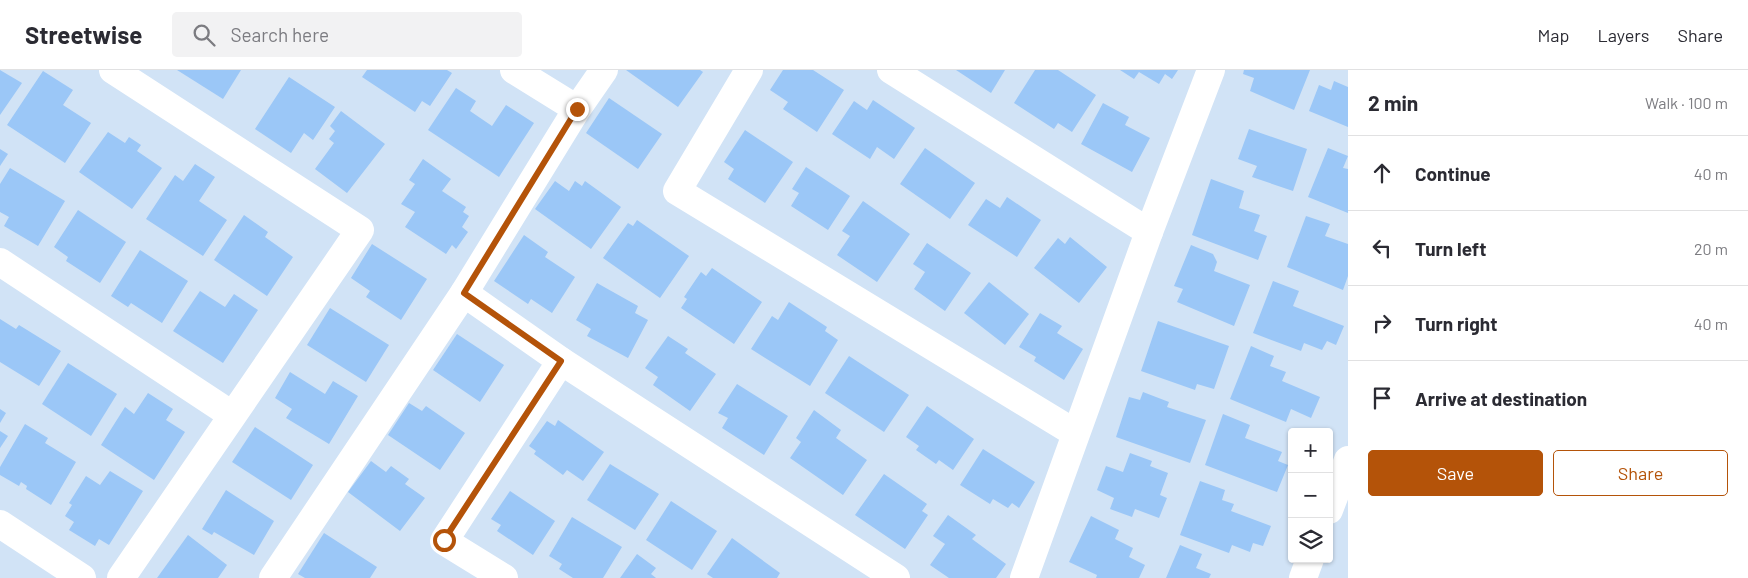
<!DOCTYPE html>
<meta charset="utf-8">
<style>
:root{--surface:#fff;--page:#f2f2f3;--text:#2b2b33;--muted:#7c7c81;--line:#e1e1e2;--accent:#b45309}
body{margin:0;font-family:Barlow,sans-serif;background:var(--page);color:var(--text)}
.controls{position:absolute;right:15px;bottom:15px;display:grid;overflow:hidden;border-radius:5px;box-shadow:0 1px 4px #0004}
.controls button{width:45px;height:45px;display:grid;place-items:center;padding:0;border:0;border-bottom:1px solid var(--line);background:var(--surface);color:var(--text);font:25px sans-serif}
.stop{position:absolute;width:15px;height:15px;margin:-11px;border:4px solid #b45309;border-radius:50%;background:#fff}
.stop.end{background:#b45309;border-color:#fff;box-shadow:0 1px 5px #0008}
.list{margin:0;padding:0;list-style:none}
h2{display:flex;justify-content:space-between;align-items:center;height:65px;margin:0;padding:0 20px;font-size:21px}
h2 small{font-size:16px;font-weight:400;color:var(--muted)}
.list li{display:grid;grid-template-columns:32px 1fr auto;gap:15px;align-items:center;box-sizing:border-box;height:75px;padding:0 20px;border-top:1px solid var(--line)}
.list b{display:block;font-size:19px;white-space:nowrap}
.list em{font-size:16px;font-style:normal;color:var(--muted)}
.actions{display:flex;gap:10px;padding:15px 20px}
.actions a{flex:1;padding:11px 0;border:1px solid var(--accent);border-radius:5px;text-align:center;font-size:18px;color:var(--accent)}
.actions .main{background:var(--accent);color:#fff}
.icon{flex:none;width:28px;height:28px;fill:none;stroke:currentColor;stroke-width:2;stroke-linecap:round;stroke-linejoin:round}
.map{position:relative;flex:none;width:1348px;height:508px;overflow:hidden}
header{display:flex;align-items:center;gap:30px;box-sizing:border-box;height:70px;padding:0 25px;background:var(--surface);border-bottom:1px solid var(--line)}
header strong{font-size:24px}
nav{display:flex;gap:28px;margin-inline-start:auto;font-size:18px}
.search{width:350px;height:45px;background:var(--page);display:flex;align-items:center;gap:12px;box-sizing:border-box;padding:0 18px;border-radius:5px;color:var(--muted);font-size:19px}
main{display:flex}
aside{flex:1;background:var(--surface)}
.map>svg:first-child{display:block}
.building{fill:#9bc7f7}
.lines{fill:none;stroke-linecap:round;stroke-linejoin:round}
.minor{stroke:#fff;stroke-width:28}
.tertiary{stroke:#fff;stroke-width:28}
.route{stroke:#b45309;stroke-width:6}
</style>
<header>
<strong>Streetwise</strong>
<div class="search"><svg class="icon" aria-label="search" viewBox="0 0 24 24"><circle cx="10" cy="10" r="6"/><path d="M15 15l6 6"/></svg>Search here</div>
<nav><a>Map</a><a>Layers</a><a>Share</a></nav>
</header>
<main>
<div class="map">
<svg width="1348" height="508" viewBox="0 0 1348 508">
<rect width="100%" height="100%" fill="#d1e3f6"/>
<g class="building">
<path d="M0 0 22 13 0 45Z"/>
<path d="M177 0H241L223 29Z"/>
<path d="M367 0H447L452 3 430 36 422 31 415 42 362 7Z"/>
<path d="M626 0H700L703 2 678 37Z"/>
<path d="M783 0H813L844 20 817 62 783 39 788 32 770 20Z"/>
<path d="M956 0H1005L991 23Z"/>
<path d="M1035 0H1058L1096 25 1072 62 1058 53 1054 59 1014 33Z"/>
<path d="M1120 0H1178L1172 9 1165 4 1159 14 1139 2 1134 9Z"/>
<path d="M1244 0H1310L1294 40 1250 21 1254 8 1243 4Z"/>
<path d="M43 1 73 20 63 35 91 53 65 93 7 55Z"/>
<path d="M289 7 335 37 313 70 304 63 291 83 255 59Z"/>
<path d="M1334 11 1348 17V57L1309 41 1319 15 1331 20Z"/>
<path d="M456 18 476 31 470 41 492 56 506 35 534 53 499 107 428 60Z"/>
<path d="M609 28 662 64 638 99 586 63Z"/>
<path d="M873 30 915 58 894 89 877 77 870 89 832 64 854 31 867 40Z"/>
<path d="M1103 33 1129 47 1125 55 1150 68 1132 102 1081 74Z"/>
<path d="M341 41 385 74 347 123 315 99 334 73 329 69 335 61 330 56Z"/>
<path d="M1249 59 1307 79 1293 121 1252 107 1257 96 1238 89Z"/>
<path d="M745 60 793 92 765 133 728 109 734 99 724 92Z"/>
<path d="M108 62 125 73 129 67 141 75 137 81 162 98 132 139 79 102Z"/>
<path d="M925 78 975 113 950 149 900 114Z"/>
<path d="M1328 78 1348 86 1343 98 1348 99V143L1308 127Z"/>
<path d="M0 79 8 84 0 96Z"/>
<path d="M423 89 451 109 442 121 466 137 463 142 469 146 462 157 468 162 456 179 452 175 446 184 405 157 415 142 401 134 415 114 409 110Z"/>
<path d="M195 94 215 107 199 131 227 150 203 186 146 149 175 105 183 111Z"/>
<path d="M806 97 850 126 828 160 791 136 799 123 792 119Z"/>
<path d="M10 98 65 131 38 176 4 156 9 147 0 142V114Z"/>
<path d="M1211 109 1244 121 1239 138 1260 145 1254 161 1267 166 1258 190 1192 165Z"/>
<path d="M555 111 569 121 575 111 582 116 585 111 621 137 591 179 535 139Z"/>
<path d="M1007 127 1041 150 1017 187 968 155 986 129 1000 138Z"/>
<path d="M863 131 910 164 877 212 837 185 850 166 842 161Z"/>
<path d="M78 140 126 172 100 213 66 191 68 187 54 177Z"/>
<path d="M244 145 268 162 265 167 293 187 267 226 214 190Z"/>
<path d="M1306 146 1330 154 1325 166 1348 174V206L1343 220 1287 197Z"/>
<path d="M637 150 689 186 660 228 603 188 628 153 633 156Z"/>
<path d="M524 165 548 182 545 187 575 207 552 243 531 229 528 234 494 211Z"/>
<path d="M1070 167 1107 197 1079 233 1034 198 1058 168 1065 174Z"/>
<path d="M927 173 971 203 945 241 914 219 925 202 913 194Z"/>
<path d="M372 174 427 209 401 250 366 227 370 221 351 208Z"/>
<path d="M1191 175 1213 184 1217 192 1214 201 1250 215 1234 256 1177 232 1183 219 1174 216Z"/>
<path d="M140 180 188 211 162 253 131 233 128 237 111 226Z"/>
<path d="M712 198 762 232 734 274 681 238 687 229 684 227 701 202 706 206Z"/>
<path d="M1273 211 1299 221 1293 236 1344 256 1336 275 1327 271 1322 280 1304 273 1301 281 1253 263Z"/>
<path d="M989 212 1029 244 1005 275 964 243Z"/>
<path d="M597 213 638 236 635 243 648 250 628 288 587 266 591 259 576 250Z"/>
<path d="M200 221 225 237 234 224 258 240 223 293 173 261Z"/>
<path d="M789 232 827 257 825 261 838 270 810 316 751 279 772 246 778 250Z"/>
<path d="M330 238 389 275 366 312 307 275Z"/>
<path d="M1040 243 1062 256 1057 263 1083 279 1064 310 1034 291 1036 287 1019 277Z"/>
<path d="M0 249 16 259 19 255 61 281 39 316 0 292Z"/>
<path d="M1158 251 1229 276 1214 319 1197 314 1195 320 1141 301Z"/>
<path d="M457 264 504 295 480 332 433 300Z"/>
<path d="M668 266 688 279 685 283 716 304 690 341 653 315 658 307 645 298Z"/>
<path d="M1251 276 1274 286 1270 296 1286 302 1282 311 1320 327 1311 348 1291 339 1286 352 1230 329Z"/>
<path d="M849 286 909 325 884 362 825 323Z"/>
<path d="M68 293 117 324 91 366 42 334Z"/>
<path d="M290 302 325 324 333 311 358 326 329 374 286 348 292 339 275 328Z"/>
<path d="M737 314 788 346 764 385 722 358 728 348 718 343Z"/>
<path d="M1143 322 1169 332 1167 337 1206 350 1190 393 1116 367 1129 327 1140 330Z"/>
<path d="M148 323 173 339 166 350 185 362 154 410 101 375 125 337 134 344Z"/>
<path d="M409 333 422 341 426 336 465 363 440 400 388 365Z"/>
<path d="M927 336 974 369 953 400 939 390 936 394 916 380 919 376 906 367Z"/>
<path d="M0 339 6 343 0 353Z"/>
<path d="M814 340 841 360 836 368 867 390 843 425 790 388 801 372 796 368Z"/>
<path d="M1223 344 1250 355 1245 368 1282 382 1278 391 1288 395 1277 422 1205 395Z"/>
<path d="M558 350 604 382 583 411 567 400 563 405 534 384 536 381 529 376 547 351 555 356Z"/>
<path d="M25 354 48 368 45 373 76 392 51 435 26 419 27 416 21 412 19 416 0 405V397Z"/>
<path d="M255 357 313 395 291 430 232 392Z"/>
<path d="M0 361 8 366 0 378Z"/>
<path d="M983 379 1035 412 1019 438 1012 433 1008 438 993 429 990 434 960 415Z"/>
<path d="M1130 383 1152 391 1150 396 1168 403 1160 425 1167 428 1159 448 1135 439 1132 447 1110 439 1114 428 1097 420 1106 396 1123 402Z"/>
<path d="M371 391 386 402 391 396 409 409 405 414 425 428 400 461 348 422Z"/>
<path d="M610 394 659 424 635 460 587 430Z"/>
<path d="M110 401 143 421 109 475 99 469 95 476 69 460 74 452 65 446 72 435 69 433 86 406 100 415Z"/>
<path d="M884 404 927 434 922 441 928 445 905 479 855 445Z"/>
<path d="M1200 411 1225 420 1222 430 1234 434 1231 441 1271 456 1263 476 1253 473 1250 482 1232 475 1229 483 1180 465Z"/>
<path d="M226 420 274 451 254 485 214 462 212 465 202 459Z"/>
<path d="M510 421 555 451 533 485 497 461 501 455 491 449Z"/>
<path d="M671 431 717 461 692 500 646 470Z"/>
<path d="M948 445 976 465 972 469 1006 494 996 508H949L930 495 945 474 933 466Z"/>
<path d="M1091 446 1119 460 1115 469 1133 478 1129 487 1145 495 1139 508H1096L1097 505 1069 492Z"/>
<path d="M572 447 622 477 603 508H573L559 499 562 494 549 486Z"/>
<path d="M324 463 377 497 370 508H305L298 504Z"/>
<path d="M188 465 227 495 218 508H157Z"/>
<path d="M732 468 780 503 777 508H713L707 504Z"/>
<path d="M1180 475 1202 484 1196 498 1211 504 1209 508H1166Z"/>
<path d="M637 484 656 498 651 504 656 508H620Z"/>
</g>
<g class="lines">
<g class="minor">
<path d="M113 0 360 160 121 508"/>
<path d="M514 0 577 39"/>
<path d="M749 0 677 121 1075 363"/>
<path d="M891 0 1149 162"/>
<path d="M0 192 232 345"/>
<path d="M464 223 561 291 896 508"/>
<path d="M0 454 82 508"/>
<path d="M273 508 464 223 577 39 604 0"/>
<path d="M504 508 444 471 561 291"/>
<path d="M1024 508 1149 162 1211 0"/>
</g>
<g class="tertiary">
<path d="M1329 440 1348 390"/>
<path d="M1303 508 1310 489"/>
</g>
</g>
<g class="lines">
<path class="route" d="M444 470 561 291 464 223 577 39"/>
</g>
</svg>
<div class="controls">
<button>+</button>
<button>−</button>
<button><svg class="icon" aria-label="layers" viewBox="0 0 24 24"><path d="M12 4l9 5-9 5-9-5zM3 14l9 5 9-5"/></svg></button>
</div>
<div class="stop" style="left:444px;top:470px"></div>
<div class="stop end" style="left:577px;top:39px"></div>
</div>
<aside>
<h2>2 min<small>Walk · 100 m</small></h2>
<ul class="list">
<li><svg class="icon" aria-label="ahead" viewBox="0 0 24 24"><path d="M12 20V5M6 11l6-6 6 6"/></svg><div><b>Continue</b></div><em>40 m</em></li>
<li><svg class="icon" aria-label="left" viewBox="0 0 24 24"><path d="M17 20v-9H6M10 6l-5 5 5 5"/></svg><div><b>Turn left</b></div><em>20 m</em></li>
<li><svg class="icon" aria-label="right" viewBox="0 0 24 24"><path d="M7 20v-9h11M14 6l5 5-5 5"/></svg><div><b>Turn right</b></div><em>40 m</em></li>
<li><svg class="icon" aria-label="arrive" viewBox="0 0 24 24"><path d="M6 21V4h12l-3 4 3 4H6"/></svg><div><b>Arrive at destination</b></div></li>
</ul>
<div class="actions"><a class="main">Save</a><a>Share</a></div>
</aside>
</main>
